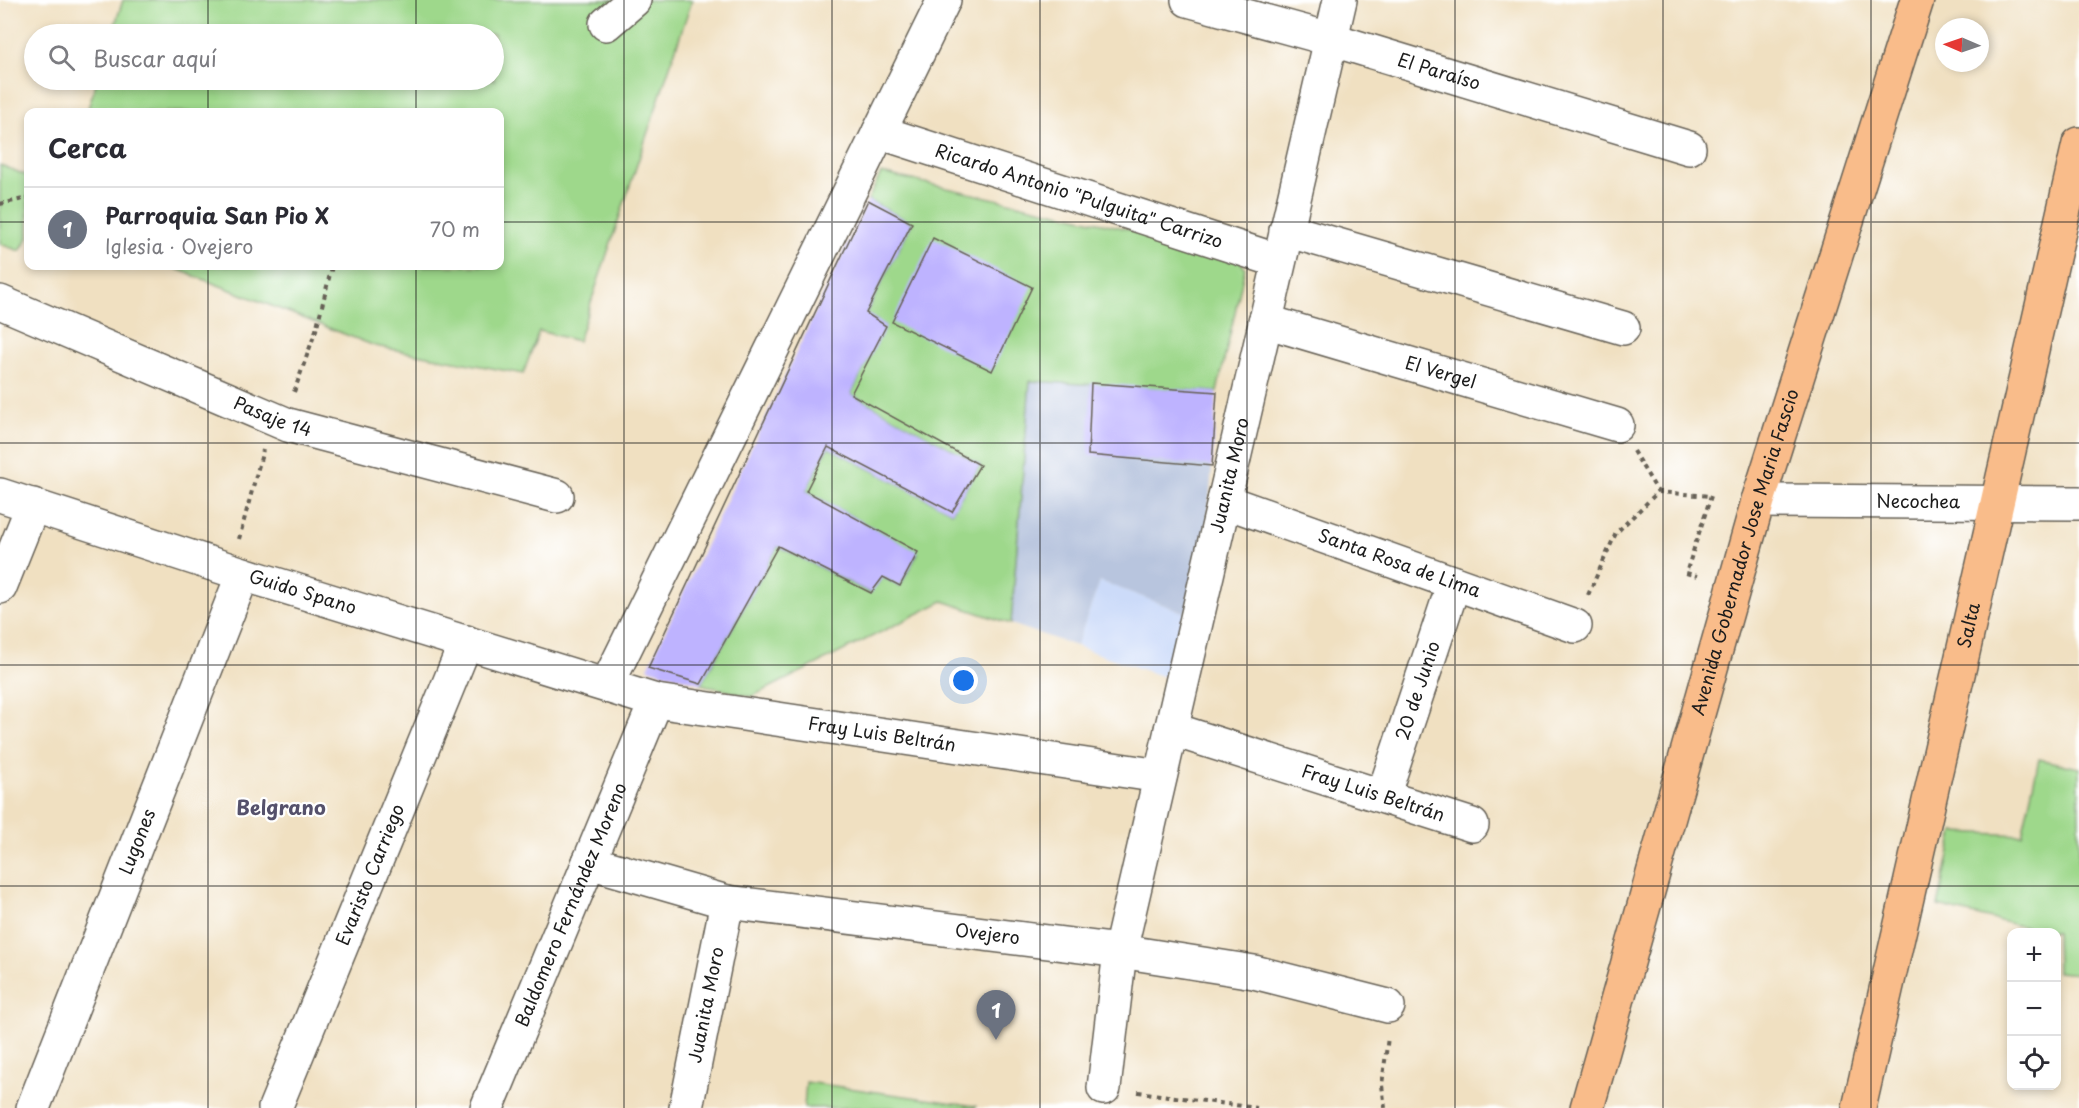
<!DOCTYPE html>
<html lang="es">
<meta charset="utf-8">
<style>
:root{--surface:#fff;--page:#f7f7f7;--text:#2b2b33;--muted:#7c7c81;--line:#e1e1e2;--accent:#2563eb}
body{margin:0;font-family:"Playpen Sans",sans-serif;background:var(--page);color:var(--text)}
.controls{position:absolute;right:18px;bottom:18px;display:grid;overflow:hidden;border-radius:12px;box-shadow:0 3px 9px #0003}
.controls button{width:54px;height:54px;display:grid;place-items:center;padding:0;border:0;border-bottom:2px solid var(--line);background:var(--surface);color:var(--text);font:30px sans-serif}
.compass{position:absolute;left:1935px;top:18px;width:54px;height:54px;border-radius:50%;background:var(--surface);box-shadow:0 3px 9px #0003;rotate:272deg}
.you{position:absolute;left:964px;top:681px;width:21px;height:21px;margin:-15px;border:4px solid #fff;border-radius:50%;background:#1a73e8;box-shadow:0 0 0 9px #1a73e833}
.badge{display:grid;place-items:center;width:39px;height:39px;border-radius:50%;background:var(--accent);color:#fff;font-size:20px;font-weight:700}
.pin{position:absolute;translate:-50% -50px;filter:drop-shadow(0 2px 3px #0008)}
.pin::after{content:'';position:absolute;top:32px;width:21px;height:18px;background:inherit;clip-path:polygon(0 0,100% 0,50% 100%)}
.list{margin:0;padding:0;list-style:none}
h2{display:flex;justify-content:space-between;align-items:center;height:78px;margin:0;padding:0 24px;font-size:26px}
h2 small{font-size:20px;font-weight:400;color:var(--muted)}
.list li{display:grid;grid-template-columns:39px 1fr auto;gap:18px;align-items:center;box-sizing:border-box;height:84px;padding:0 24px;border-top:2px solid var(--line)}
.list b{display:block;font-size:22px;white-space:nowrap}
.list p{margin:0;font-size:20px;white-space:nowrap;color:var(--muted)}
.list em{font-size:20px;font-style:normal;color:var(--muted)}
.icon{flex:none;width:33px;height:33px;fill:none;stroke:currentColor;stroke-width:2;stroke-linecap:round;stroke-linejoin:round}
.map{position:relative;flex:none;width:2079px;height:1108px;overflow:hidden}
.search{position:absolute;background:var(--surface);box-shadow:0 3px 9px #0003;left:24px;top:24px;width:480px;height:66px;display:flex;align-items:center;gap:15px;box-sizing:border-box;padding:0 21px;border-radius:33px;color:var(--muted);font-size:22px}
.panel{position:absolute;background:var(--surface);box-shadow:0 3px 9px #0003;left:24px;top:108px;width:480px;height:162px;border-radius:12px}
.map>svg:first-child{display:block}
.built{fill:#ccdbf9}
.industrial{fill:#b8c5de}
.green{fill:#9ed88b;stroke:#5d7a54;stroke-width:1.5}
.building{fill:#beb3ff}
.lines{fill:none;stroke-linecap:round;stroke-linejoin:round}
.minor-casing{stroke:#666156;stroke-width:36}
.major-casing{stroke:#666156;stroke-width:36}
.path{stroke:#666156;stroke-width:4;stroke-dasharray:4.5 4.5;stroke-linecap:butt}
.minor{stroke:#fff;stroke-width:33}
.major{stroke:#f9bc8a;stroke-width:33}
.grid{fill:none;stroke:#1c1c1c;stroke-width:1.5;stroke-opacity:0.55}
.labels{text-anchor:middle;stroke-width:4.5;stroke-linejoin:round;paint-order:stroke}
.street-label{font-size:18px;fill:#1c1c1c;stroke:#fff}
.neighbourhood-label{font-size:20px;font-weight:bold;fill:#55516b;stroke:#fff}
</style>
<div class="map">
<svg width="2079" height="1108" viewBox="0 0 2079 1108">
<rect width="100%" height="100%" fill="#fff"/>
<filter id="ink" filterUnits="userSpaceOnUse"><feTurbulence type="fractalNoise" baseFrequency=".0167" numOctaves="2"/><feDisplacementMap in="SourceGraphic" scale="12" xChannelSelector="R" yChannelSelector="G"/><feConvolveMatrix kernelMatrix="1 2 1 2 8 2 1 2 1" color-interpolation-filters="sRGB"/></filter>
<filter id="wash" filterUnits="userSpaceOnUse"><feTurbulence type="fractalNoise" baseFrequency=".008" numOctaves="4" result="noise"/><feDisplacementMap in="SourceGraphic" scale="24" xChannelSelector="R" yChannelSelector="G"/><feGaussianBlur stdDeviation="1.35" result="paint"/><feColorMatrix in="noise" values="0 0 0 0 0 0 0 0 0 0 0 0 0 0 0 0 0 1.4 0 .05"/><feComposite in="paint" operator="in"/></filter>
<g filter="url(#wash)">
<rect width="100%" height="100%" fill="#f0e0c1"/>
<path class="built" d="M1100 581 1186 613 1164 677 1076 646Z"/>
<path class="industrial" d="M1030 381 1091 383 1089 455 1212 466 1205 558 1186 613 1100 581 1076 646 1011 624Z"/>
<g class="green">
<path d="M123 0H692L578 341 539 331 523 374 375 346 169 266H500V112H87L97 80H494V34H112Z"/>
<path d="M0 165 28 176V238L20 251 0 244Z"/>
<path d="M881 173 1234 253 1245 268 1217 392 1030 381 1011 624 943 601 751 697 701 684 778 546 870 593 883 577 900 586 918 553 806 491 828 447 952 512 980 465 851 394 885 326 866 313 912 223 868 200Z"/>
<path d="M2039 759 2079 768V974L2057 972 2056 932H2033V929L1938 906 1954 832 2022 835Z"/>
<path d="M806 1082 976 1106 975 1108H804Z"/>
</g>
<g id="blocks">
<g class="building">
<path d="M868 200 912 223 866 313 886 326 851 394 980 465 952 512 828 447 806 491 918 552 900 586 883 577 871 593 778 546 701 684 648 668Z"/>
<path d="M933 238 1032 287 992 371 892 322Z"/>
<path d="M1091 383 1217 392 1212 466 1088 455Z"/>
</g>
</g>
</g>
<g filter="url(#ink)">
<use href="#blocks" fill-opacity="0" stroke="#666156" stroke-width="1.5"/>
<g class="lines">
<g class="minor-casing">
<g id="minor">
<path id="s1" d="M1188 0 1330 39 1689 148"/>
<path d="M606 24 634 0"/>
<path id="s2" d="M879 132 1279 261"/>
<path d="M1286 230 1623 328"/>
<path id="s3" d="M0 302 288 425 557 496"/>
<path id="s4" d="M1265 321 1617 425"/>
<path id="s5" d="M0 495 243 574 656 701 1160 776"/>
<path id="s6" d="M1224 501 1575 626"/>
<path id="s7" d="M1758 501 2079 503"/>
<path d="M0 587 33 505"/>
<path d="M607 685 944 0"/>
<path id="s8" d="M1171 729 1472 825"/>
<path id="s9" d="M1383 796 1454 583"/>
<path id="s10" d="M589 862 727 902 1120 951 1254 972 1388 1006"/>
<path id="s11" d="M1104 1088 1120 951 1340 0"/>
<path id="s12" d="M33 1108 243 574"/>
<path id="s13" d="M275 1108 466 642"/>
<path id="s14" d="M487 1108 656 701"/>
<path id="s15" d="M686 1108 727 902"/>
</g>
</g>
<g class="major-casing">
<g id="major">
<path id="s16" d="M1587 1108 1758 501 1917 0"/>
<path id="s17" d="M1859 1108 2079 144"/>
</g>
</g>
<g class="path">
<path d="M0 204 28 198"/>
<path d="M294 392 316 330 332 266"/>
<path d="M1633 451 1658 492"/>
<path d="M239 539 263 450"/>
<path d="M1588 595 1616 533 1658 492 1711 496 1686 573 1697 576"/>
<path d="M1138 1092 1257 1108"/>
<path d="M1385 1108 1382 1085 1388 1037"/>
</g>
<use href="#minor" class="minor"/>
<use href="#major" class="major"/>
</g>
</g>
<path class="grid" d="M208 0V34M416 0V34M624 0V1108M832 0V1108M1040 0V1108M1247 0V1108M1455 0V1108M1663 0V1108M1871 0V1108M208 80V112M416 80V112M0 222H28M500 222H2079M208 266V1108M416 266V1108M0 443H2079M0 665H2079M0 886H2079"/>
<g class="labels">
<g class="street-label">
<text dy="6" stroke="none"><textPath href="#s1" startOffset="261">El Paraíso</textPath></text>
<text dy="6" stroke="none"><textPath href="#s2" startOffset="210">Ricardo Antonio "Pulguita" Carrizo</textPath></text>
<text dy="6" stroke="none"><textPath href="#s4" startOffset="183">El Vergel</textPath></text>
<text dy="6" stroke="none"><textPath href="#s3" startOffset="296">Pasaje 14</textPath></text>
<text dy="6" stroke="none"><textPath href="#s11" startOffset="626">Juanita Moro</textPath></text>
<text dy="6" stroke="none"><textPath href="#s7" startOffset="160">Necochea</textPath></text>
<text dy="6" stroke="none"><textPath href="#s16" startOffset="578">Avenida Gobernador Jose Maria Fascio</textPath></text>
<text dy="6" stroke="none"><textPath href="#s6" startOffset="186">Santa Rosa de Lima</textPath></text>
<text dy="6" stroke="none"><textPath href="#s5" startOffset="318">Guido Spano</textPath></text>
<text dy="6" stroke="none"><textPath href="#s17" startOffset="495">Salta</textPath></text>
<text dy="6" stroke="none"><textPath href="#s9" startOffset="111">20 de Junio</textPath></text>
<text dy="6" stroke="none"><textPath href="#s5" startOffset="916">Fray Luis Beltrán</textPath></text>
<text dy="6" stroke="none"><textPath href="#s8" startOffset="212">Fray Luis Beltrán</textPath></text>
<text dy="6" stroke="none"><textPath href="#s12" startOffset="286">Lugones</textPath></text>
<text dy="6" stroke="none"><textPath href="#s13" startOffset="252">Evaristo Carriego</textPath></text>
<text dy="6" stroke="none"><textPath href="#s14" startOffset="220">Baldomero Fernández Moreno</textPath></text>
<text dy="6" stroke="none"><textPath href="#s10" startOffset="406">Ovejero</textPath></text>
<text dy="6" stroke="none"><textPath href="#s15" startOffset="105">Juanita Moro</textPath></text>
</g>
<g class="neighbourhood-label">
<text x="281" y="815">Belgrano</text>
</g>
</g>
</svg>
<div class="controls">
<button>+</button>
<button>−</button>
<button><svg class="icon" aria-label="locate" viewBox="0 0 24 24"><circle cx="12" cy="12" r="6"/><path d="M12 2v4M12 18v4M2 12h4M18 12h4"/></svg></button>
</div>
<svg class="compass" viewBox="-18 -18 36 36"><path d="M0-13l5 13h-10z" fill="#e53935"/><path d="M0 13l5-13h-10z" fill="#7c7c81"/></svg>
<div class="you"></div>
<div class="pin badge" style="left:996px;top:1040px;background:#6b7280">1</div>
<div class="search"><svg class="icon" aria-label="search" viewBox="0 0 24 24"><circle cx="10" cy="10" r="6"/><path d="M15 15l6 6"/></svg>Buscar aquí</div>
<section class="panel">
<h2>Cerca<small></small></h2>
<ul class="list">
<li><span class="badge" style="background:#6b7280">1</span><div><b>Parroquia San Pio X</b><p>Iglesia · Ovejero</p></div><em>70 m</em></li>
</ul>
</section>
</div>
